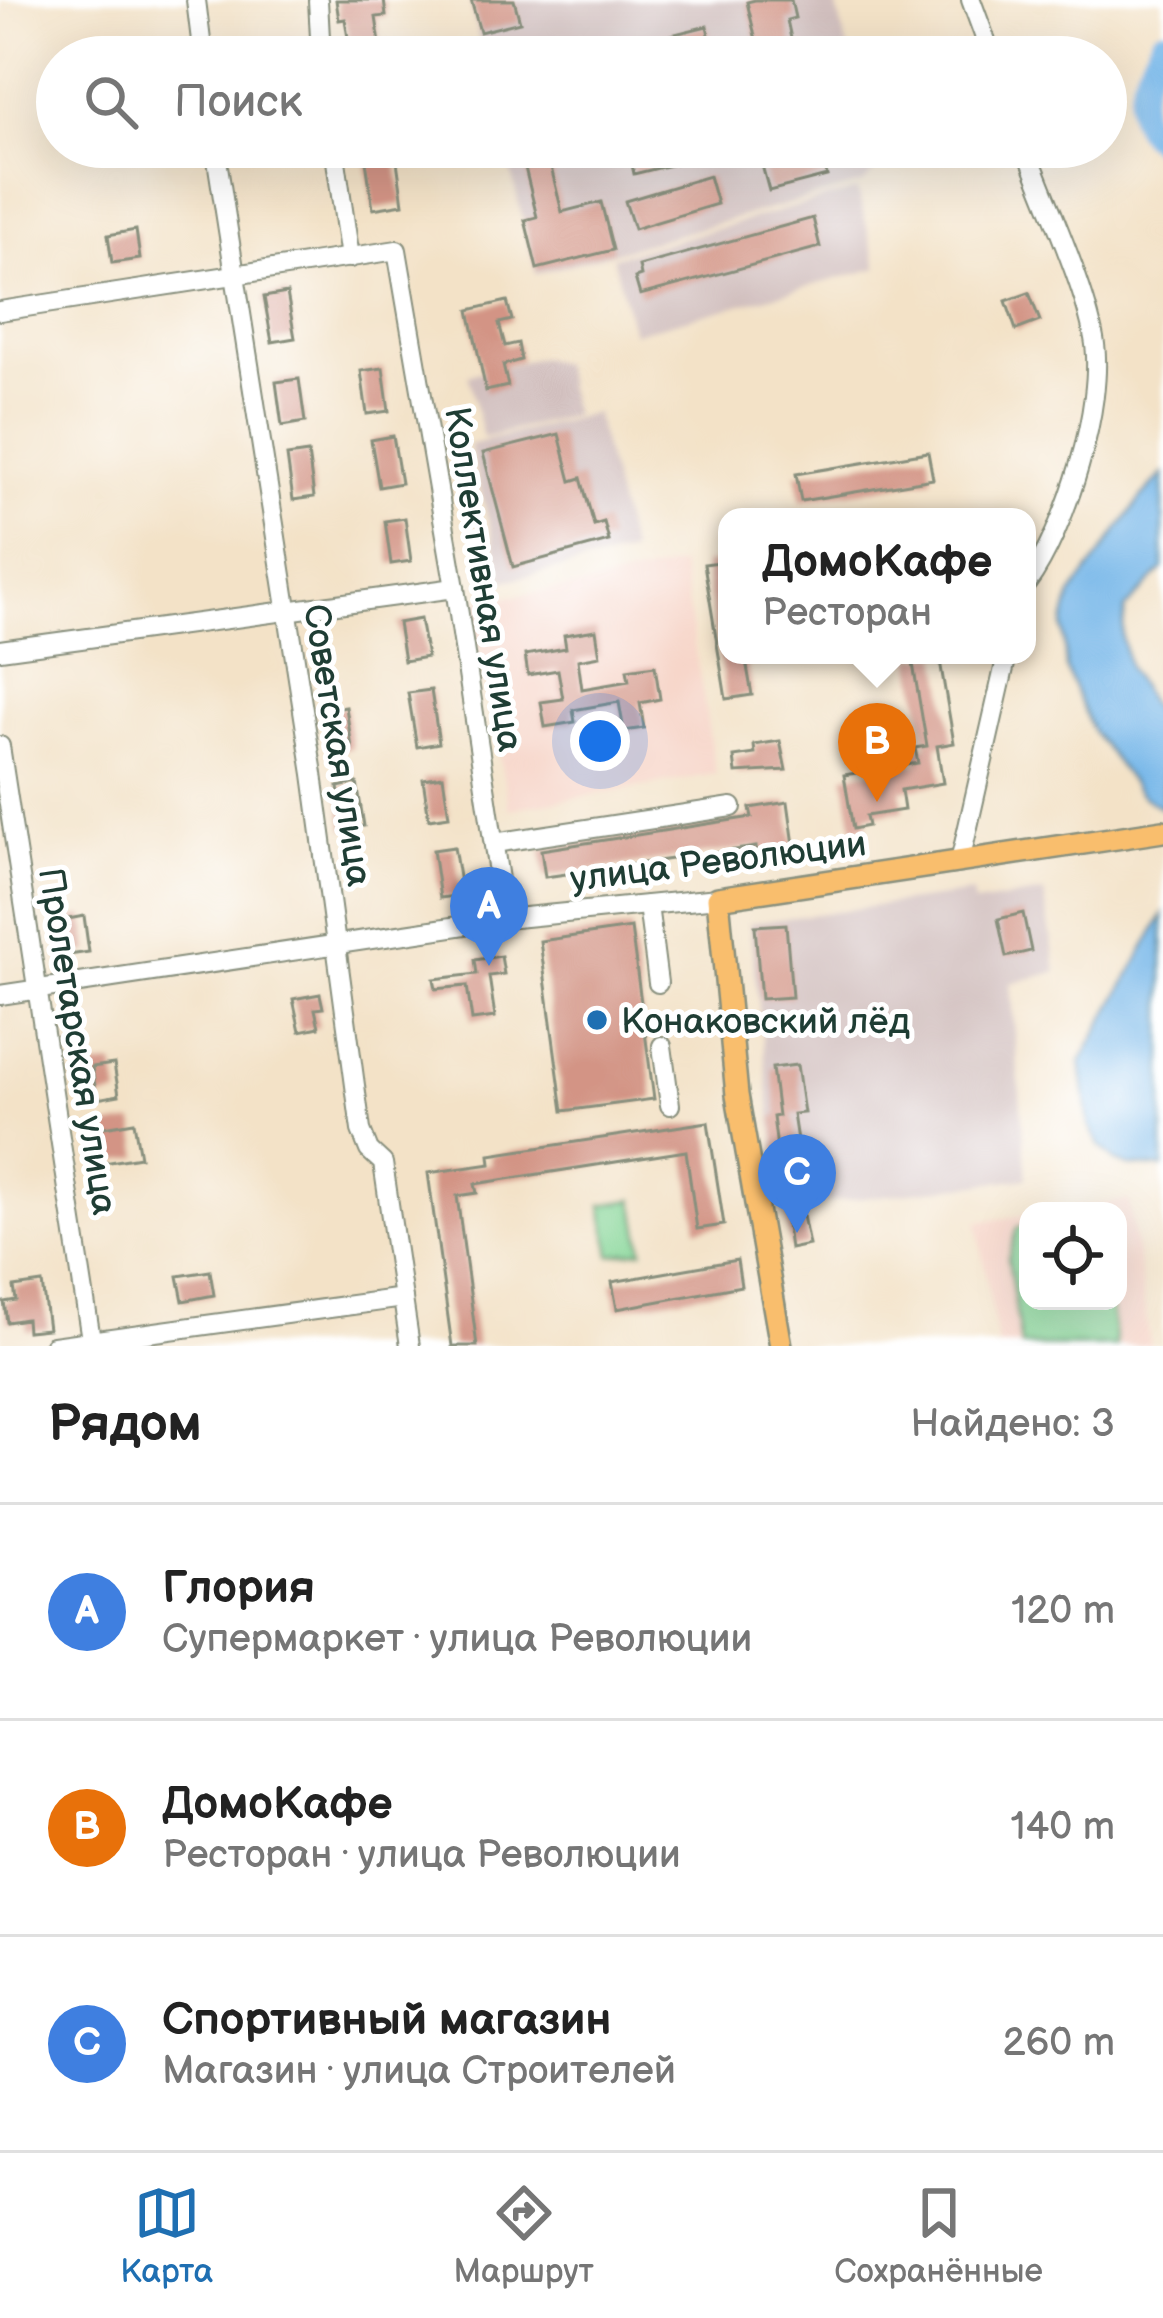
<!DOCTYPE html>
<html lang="ru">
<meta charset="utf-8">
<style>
:root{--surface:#fff;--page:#f6f6f6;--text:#222;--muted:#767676;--line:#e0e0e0;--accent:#1f6fb2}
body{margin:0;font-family:"Balsamiq Sans",sans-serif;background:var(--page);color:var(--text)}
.controls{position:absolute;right:36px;bottom:36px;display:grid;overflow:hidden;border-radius:24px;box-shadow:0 12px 48px #0002}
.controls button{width:108px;height:108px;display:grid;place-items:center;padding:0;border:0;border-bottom:3px solid var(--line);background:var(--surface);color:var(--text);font:60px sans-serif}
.you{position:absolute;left:600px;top:741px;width:42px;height:42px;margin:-30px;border:9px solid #fff;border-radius:50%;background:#1a73e8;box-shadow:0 0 0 18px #1a73e833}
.badge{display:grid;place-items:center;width:78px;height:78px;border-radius:50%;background:var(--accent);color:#fff;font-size:39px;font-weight:700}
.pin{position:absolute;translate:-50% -99px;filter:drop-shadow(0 3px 6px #0008)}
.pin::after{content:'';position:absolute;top:63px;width:42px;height:36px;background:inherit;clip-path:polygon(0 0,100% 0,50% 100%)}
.popup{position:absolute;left:718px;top:508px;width:318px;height:156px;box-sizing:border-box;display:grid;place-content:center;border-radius:24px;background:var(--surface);filter:drop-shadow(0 3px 9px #0005);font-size:39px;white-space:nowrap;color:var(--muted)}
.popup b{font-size:45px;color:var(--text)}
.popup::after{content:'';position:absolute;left:50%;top:100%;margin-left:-24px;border:24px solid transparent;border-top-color:var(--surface)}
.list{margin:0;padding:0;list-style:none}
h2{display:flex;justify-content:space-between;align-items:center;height:156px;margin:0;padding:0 48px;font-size:51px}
h2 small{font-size:39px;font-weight:400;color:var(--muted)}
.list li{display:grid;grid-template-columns:78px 1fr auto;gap:36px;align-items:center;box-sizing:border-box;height:216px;padding:0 48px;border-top:3px solid var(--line)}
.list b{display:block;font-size:45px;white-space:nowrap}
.list p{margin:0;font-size:39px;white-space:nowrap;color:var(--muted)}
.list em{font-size:39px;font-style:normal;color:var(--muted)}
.icon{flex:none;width:66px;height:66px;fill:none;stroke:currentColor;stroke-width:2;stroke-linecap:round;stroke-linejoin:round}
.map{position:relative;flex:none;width:1163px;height:1346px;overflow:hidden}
.search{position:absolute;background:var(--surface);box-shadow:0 12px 48px #0002;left:36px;right:36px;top:36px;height:132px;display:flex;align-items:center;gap:30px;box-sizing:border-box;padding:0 42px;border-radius:66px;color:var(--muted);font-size:45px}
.sheet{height:804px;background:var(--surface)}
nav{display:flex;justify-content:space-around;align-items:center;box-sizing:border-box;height:168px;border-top:3px solid var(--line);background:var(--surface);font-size:33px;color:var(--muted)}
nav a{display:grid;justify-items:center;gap:6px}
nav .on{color:var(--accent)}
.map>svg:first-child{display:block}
.built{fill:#f6d2c4}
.industrial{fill:#d1bfbe}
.green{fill:#85d596;stroke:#528965;stroke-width:3}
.water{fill:#73b5e8;stroke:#49798e;stroke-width:3}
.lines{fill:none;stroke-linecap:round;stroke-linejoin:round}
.river{stroke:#73b5e8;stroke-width:24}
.building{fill:#d39485}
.minor-casing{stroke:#89907e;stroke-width:22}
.major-casing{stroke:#89907e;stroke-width:26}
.minor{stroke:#fff;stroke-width:18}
.major{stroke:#f9be6d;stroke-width:21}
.poi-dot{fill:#1f6fb2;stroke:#fff;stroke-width:4.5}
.labels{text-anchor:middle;stroke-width:10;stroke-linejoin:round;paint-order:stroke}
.street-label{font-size:36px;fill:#1f3d34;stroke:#fff}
.poi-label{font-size:36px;fill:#1f3d34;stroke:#fff;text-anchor:start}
</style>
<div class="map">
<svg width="1163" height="1346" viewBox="0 0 1163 1346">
<rect width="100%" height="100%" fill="#fff"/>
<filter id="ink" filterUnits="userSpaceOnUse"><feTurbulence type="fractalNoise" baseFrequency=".00833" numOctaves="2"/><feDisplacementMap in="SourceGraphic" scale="24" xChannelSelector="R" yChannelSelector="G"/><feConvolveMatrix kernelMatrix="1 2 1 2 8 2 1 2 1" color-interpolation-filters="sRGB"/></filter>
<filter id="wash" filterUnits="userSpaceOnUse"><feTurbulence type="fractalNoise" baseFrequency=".004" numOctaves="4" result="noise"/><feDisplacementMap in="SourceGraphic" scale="48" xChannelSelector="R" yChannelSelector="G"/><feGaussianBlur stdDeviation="2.7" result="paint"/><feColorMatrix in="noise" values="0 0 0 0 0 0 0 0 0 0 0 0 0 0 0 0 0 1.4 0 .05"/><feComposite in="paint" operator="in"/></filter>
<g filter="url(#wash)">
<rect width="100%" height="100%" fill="#f3e2c7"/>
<g class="built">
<path d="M681 565 716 774 509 809 471 602 584 586Z"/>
<path d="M1129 1200 1150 1346H998L977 1222 1028 1215V1301H1118V1211H1052Z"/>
</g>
<g class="industrial">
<path d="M469 0H835L850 57H483Z"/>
<path d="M505 147H874L879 166 864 183 536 274Z"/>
<path d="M857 190 878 268 633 333 613 257Z"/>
<path d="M540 357 561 364 574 415 483 438 468 375Z"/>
<path d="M595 413 631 553 504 581 469 445Z"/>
<path d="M972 893 974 904 1044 893 1057 972 1011 983 1027 1178 782 1208 749 923Z"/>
</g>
<g class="green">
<path d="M634 1200 643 1250 611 1255 602 1205Z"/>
<path d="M1028 1224V1301H1110L1116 1346H1021L1008 1258 1017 1228Z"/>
</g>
<g class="water">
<path d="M1163 474V569L1125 609 1122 638 1129 668 1163 727V809L1140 794 1092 731 1066 669 1063 626 1071 596 1141 498Z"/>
<path d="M1163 915V1168L1129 1166 1115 1161 1101 1147 1089 1126 1081 1062Z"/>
</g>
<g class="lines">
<path class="river" d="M1163 40C1145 71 1121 119 1163 143"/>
</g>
<g id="blocks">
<g class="building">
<path d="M336 0H384L386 16 376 17 382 57H351L345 19 339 20Z"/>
<path d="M471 0H514L520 22 480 32Z"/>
<path d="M755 0H791L795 18 787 20 795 57H760L747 2Z"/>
<path d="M707 26 714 57H599L598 53Z"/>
<path d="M364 147H395L403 204 373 209Z"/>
<path d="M520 147H546L562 212 601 202 613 250 537 269 525 220 537 217Z"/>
<path d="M670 147H702L704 157 634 174 630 156Z"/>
<path d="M757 147H858L861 159 825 168 827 176 769 191Z"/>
<path d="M709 176 717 204 634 229 625 201Z"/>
<path d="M813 218 820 247 640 295 635 278 641 276 639 266Z"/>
<path d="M136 230 140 259 112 263 108 235Z"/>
<path d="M287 293 295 338 272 342 264 297Z"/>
<path d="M1029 293 1040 321 1016 330 1006 301Z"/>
<path d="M507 301 512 320 499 323 505 346 518 343 521 360 503 365 508 386 486 391 469 310Z"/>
<path d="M383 368 389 411 367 414 361 371Z"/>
<path d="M299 379 305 422 282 426 276 382Z"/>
<path d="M559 434 571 481 581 478 594 525 604 522 609 541 513 567 483 453Z"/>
<path d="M393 436 401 483 379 487 371 440Z"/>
<path d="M928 452 933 479 801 501 796 474Z"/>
<path d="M308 453 314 497 293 500 287 456Z"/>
<path d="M405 518 411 561 391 564 385 521Z"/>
<path d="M727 561V655H745L752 695 726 699 704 564Z"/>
<path d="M420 619 427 657 404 661 398 623Z"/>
<path d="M596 630 600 656 578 660 582 689 629 681 627 670 655 666 660 699 640 703 644 728 624 731 619 702 573 710 575 722 545 727 541 702 563 699 558 670 528 675 525 655 566 648 564 635Z"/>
<path d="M939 655 954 743 937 746 943 783 901 790 904 810 866 816 868 826 853 829 844 775 918 763 915 748 927 746 912 658Z"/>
<path d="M431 690 439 743 417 747 408 693Z"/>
<path d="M346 707 352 748 333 751 327 710Z"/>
<path d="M780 741 786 770 736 773 734 757 755 754 754 745Z"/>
<path d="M443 776 449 816 429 819 423 779Z"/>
<path d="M357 783 364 826 344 829 338 787Z"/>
<path d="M788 802 795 852 757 857 756 847 545 877 541 850 752 817 750 808Z"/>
<path d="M454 847 462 895 440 898 433 850Z"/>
<path d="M1023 913 1031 951 1006 957 998 919Z"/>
<path d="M84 916 89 952 69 955 63 920Z"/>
<path d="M786 924 792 997 761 999 755 926Z"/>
<path d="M631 928 654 1099 563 1111 540 941Z"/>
<path d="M501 956 504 974 489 976 495 1017 472 1020 467 986 436 989 434 979 477 974 475 960Z"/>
<path d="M320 994 323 1008 315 1009 319 1027 300 1031 293 999Z"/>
<path d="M114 1064 119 1095 97 1099 92 1067Z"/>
<path d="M797 1065 804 1113 793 1114 806 1200 800 1201 809 1245 790 1249 773 1117 778 1116 772 1068Z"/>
<path d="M134 1122 140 1157 104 1163 98 1128Z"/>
<path d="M708 1122 724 1225 697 1229 686 1151 475 1184 477 1193 457 1196 477 1346H452L428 1173 491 1164 490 1155Z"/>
<path d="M737 1260 741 1286 617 1309 612 1282Z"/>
<path d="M210 1271 214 1295 183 1301 178 1276Z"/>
<path d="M42 1283 48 1329 27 1331 26 1319 7 1322 4 1302 16 1300 14 1287Z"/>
</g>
</g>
</g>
<g filter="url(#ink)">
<use href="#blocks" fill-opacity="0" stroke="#89907e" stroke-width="3"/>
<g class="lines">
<g class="minor-casing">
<g id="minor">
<path d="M196 0 203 57"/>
<path d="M318 0 321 57"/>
<path d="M971 0 992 57"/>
<path d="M215 147 313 774 361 1130 369 1150 383 1163 410 1346"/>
<path d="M334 147 350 258"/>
<path d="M1026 147C1047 204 1083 281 1094 338 1106 402 1065 532 1027 583"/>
<path d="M0 311 397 250 455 588 505 919"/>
<path d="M0 650 455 588"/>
<path d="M0 746 92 1346"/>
<path d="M494 843 732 807"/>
<path d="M960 862 1007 655"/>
<path d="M648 905 658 983"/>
<path d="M0 995 505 919 718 898"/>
<path d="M662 1046 670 1105"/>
<path d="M53 1346 403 1298"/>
</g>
</g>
<g class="major-casing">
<path id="major" d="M781 1346 737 1095 718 898 1163 831"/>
</g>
<use href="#minor" class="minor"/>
<use href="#major" class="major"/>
</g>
</g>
<circle class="poi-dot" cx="597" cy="1020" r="12"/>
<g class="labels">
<g class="street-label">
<text transform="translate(485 579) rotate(81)" y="13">Коллективная улица</text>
<text transform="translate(339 745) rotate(81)" y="13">Советская улица</text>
<text transform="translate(718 860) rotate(-7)" y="13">улица Революции</text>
<text transform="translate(79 1041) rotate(81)" y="13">Пролетарская улица</text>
</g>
<g class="poi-label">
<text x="621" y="1033">Конаковский лёд</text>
</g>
</g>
</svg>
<div class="controls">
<button><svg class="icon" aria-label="locate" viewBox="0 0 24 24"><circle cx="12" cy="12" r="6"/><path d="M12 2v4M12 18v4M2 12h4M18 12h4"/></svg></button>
</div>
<div class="you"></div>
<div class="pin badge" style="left:489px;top:966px;background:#3f7fe0">A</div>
<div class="pin badge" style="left:877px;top:802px;background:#e8710a">B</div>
<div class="popup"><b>ДомоКафе</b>Ресторан</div>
<div class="pin badge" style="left:797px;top:1233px;background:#3f7fe0">C</div>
<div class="search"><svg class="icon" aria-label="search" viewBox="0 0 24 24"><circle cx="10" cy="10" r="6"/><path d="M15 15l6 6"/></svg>Поиск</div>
</div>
<section class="sheet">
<h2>Рядом<small>Найдено: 3</small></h2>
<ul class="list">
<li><span class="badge" style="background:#3f7fe0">A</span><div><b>Глория</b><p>Супермаркет · улица Революции</p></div><em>120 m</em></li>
<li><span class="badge" style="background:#e8710a">B</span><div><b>ДомоКафе</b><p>Ресторан · улица Революции</p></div><em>140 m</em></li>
<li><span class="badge" style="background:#3f7fe0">C</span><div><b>Спортивный магазин</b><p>Магазин · улица Строителей</p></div><em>260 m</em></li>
</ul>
</section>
<nav>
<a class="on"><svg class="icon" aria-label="map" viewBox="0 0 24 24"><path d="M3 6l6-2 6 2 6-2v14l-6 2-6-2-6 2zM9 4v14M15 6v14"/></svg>Карта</a>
<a><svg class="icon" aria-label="directions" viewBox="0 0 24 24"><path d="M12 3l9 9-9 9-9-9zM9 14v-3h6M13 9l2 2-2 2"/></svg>Маршрут</a>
<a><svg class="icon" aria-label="saved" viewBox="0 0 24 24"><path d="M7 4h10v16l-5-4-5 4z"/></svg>Сохранённые</a>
</nav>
